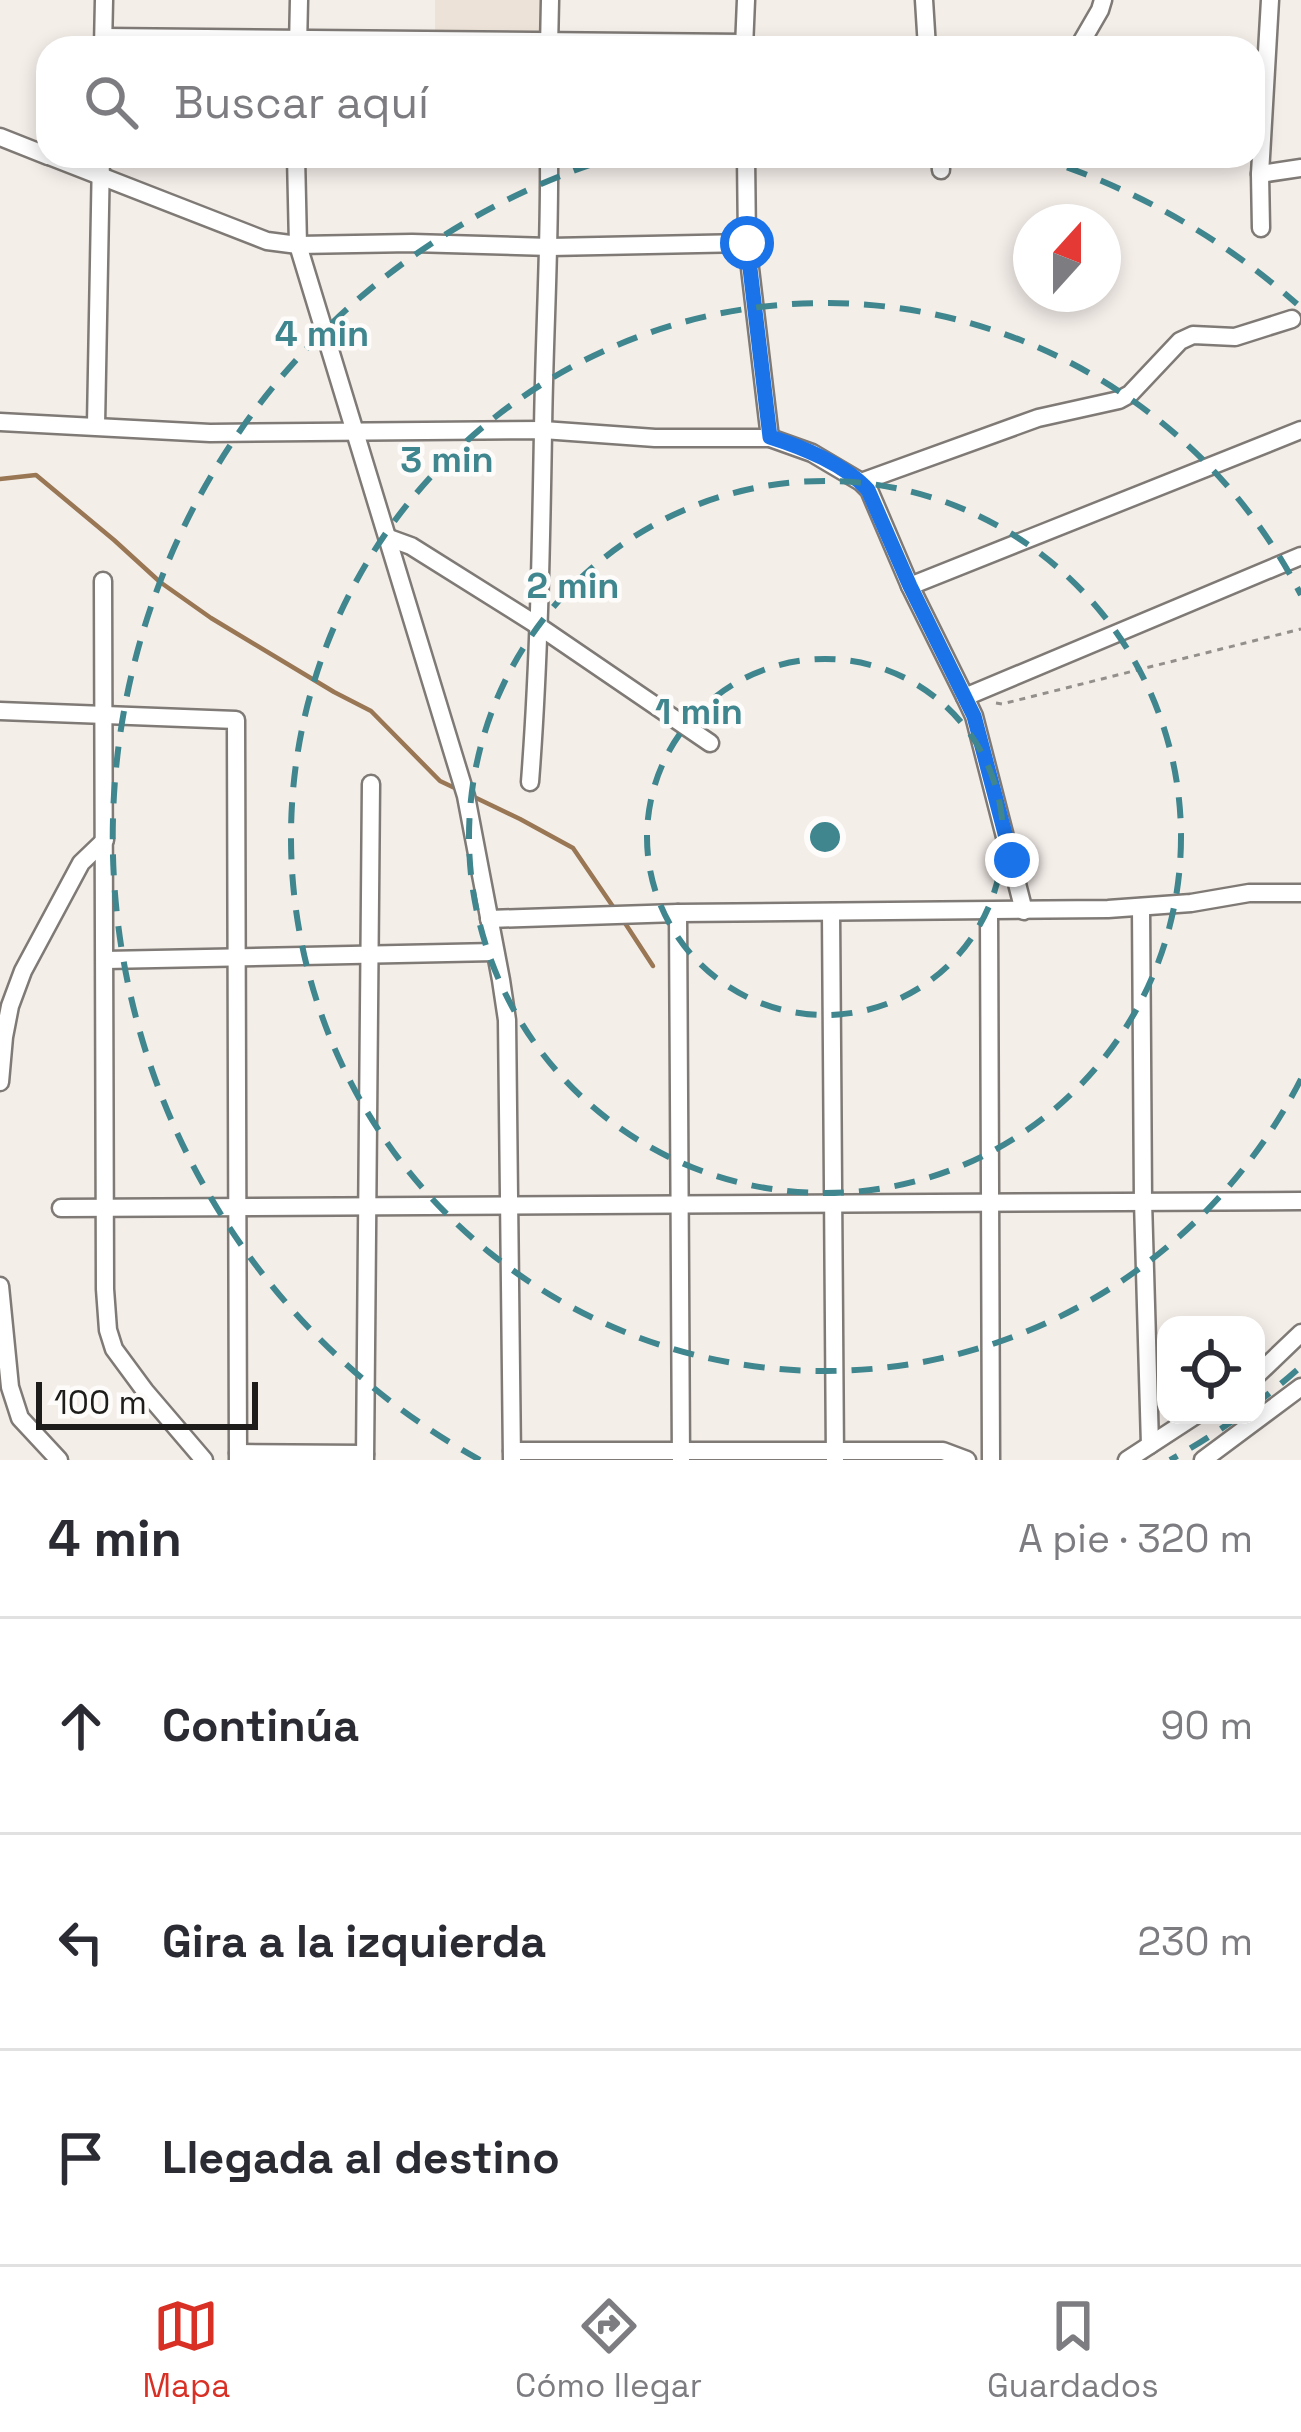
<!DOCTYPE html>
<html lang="es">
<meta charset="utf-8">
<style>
:root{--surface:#fff;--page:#f2f2f3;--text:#2b2b33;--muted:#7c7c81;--line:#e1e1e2;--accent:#d93025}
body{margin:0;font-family:"Space Grotesk",sans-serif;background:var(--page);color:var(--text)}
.controls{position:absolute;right:36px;bottom:36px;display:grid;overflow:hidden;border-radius:24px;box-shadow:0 6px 18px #0003}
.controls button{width:108px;height:108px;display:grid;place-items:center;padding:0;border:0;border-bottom:3px solid var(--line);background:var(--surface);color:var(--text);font:60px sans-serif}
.compass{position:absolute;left:1013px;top:204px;width:108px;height:108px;border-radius:50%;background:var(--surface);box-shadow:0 6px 18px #0003;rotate:21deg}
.scale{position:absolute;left:36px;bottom:30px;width:222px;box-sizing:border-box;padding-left:12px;border:6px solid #1e1c1a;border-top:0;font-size:33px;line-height:42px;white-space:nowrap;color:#1e1c1a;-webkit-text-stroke:9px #fefcfa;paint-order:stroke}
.stop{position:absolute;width:36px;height:36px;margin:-27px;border:9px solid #1a73e8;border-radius:50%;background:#fff}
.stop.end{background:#1a73e8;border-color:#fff;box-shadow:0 3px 12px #0008}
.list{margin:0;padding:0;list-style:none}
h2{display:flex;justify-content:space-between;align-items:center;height:156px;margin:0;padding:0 48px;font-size:51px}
h2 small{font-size:39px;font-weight:400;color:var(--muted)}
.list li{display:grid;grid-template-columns:78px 1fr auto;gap:36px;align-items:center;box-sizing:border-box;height:216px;padding:0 48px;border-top:3px solid var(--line)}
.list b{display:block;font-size:45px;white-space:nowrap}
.list em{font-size:39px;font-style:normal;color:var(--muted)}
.icon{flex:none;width:66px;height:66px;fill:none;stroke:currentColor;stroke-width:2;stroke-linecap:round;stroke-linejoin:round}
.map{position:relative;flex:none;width:1301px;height:1460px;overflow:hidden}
.search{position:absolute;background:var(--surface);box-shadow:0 6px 18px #0003;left:36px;right:36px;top:36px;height:132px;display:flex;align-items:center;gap:30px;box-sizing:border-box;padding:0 42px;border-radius:36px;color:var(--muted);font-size:45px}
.sheet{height:804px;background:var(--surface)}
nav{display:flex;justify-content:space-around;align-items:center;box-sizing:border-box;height:168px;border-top:3px solid var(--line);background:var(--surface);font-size:33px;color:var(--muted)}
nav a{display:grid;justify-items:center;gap:6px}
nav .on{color:var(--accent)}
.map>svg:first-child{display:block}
.built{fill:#ede2d7}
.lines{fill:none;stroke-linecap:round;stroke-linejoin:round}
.stream{stroke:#997654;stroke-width:4.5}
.minor-casing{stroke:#7f7a75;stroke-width:21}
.path{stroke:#938f8b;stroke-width:3;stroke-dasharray:6 6;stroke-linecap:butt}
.minor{stroke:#fff;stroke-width:16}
.route{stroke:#1a73e8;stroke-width:15}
.ring{fill:none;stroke:#3f868f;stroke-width:6;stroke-dasharray:21 15}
.centre{fill:#3f868f;stroke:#fefcfa;stroke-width:6}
.ring-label{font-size:36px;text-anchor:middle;font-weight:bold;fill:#3f868f;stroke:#fefcfa;stroke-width:9;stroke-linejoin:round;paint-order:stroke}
</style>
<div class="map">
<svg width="1301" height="1460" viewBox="0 0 1301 1460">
<rect width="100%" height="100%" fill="#f4eee9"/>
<path class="built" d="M435 0H541L540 33 435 31Z"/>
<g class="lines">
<g class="stream">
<path d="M0 479 36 475 114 540 160 582 211 618 334 692 371 711 440 781 459 790"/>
<path d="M470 795 520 819 573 848 616 911"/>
<path d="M623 920 653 966"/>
</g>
<g class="minor-casing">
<g id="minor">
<path d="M924 0 927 48"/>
<path d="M104 37 744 43"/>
<path d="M103 47 104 0"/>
<path d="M298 47 299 0"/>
<path d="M549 48 550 0"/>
<path d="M744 48 746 0"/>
<path d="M1078 48 1100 10 1103 0"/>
<path d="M0 137 48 156"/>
<path d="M49 156 267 241 298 245 412 243 550 247 747 243"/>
<path d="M296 156 298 245 466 796 501 980 507 1020 512 1460"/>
<path d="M746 156 747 243 770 438"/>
<path d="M940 156 941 170"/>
<path d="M1260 174 1301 168"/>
<path d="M1261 228 1260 174 1270 0"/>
<path d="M0 422 210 433 543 430 655 438H770L812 453 861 482 869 490 910 586 965 697"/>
<path d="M96 425 101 156"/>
<path d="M861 482 1038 418 1119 400 1130 394 1180 341 1193 335 1235 337 1292 319"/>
<path d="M389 538 411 546 540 627 710 743"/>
<path d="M103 581 105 1289 108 1330 114 1349 145 1391 204 1460"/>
<path d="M910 586 1301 430"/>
<path d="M0 711 236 720 238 1460"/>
<path d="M530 782C539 665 541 549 543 432 544 340 550 248 549 156"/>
<path d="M1141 907 1143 1201 1150 1445"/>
<path d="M989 911 991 1460"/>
<path d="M1024 911 974 716 965 697 1301 556"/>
<path d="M831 912 835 1460"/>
<path d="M678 913 681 1460"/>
<path d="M489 919 678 913 1108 909 1191 903 1249 893H1301"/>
<path d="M105 960 495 952"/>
<path d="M0 1082 4 1037 10 1006 23 971 81 863 105 840"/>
<path d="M61 1208 1301 1201"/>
<path d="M0 1286 10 1387 20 1418 59 1460"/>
<path d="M1256 1376 1301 1333"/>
<path d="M512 1451H943L967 1460"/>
<path d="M238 1453 365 1454"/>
<path d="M365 1460 371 784"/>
<path d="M1127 1460 1196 1415"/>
<path d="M1203 1460 1301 1387"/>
</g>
</g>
<path class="path" d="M996 703 1002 704 1301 629"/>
<use href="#minor" class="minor"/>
</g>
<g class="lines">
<path class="route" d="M747 243 770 437C802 447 846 465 868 490L910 586 974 716 1012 860"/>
</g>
<g class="ring">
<circle cx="825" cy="837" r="178"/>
<circle cx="825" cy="837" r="356"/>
<path d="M1301 1079A534 534 0 1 1 1301 595"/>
<path d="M1297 1370A712 712 0 0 1 1258 1402M1238 1417A712 712 0 0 1 1170 1460M480 1460A712 712 0 0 1 617 156M1033 156A712 712 0 0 1 1297 304"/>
</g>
<circle cx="825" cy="837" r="18" class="centre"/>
<g class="ring-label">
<text x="322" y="346">4 min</text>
<text x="447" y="472">3 min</text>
<text x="573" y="598">2 min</text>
<text x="699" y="724">1 min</text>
</g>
</svg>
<div class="controls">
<button><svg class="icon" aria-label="locate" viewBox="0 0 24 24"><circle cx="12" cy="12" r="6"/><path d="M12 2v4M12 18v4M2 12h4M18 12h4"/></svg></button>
</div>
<svg class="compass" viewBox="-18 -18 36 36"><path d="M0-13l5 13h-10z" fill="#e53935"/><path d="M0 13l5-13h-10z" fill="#7c7c81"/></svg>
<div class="scale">100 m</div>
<div class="stop" style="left:747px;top:243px"></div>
<div class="stop end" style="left:1012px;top:860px"></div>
<div class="search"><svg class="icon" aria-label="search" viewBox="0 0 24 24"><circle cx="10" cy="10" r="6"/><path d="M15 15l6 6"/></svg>Buscar aquí</div>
</div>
<section class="sheet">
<h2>4 min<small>A pie · 320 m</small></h2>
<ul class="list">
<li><svg class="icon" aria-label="ahead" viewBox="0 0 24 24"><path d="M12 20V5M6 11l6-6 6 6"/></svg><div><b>Continúa</b></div><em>90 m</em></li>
<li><svg class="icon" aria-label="left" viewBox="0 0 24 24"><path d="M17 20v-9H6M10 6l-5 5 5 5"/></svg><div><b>Gira a la izquierda</b></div><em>230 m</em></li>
<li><svg class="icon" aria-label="arrive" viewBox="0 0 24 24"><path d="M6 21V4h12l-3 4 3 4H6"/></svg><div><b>Llegada al destino</b></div></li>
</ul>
</section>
<nav>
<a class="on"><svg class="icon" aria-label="map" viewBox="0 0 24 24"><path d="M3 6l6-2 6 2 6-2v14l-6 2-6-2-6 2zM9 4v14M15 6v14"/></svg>Mapa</a>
<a><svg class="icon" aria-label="directions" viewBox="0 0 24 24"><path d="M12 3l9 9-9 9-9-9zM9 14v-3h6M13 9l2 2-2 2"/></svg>Cómo llegar</a>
<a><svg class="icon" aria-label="saved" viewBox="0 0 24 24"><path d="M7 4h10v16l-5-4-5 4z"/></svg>Guardados</a>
</nav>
